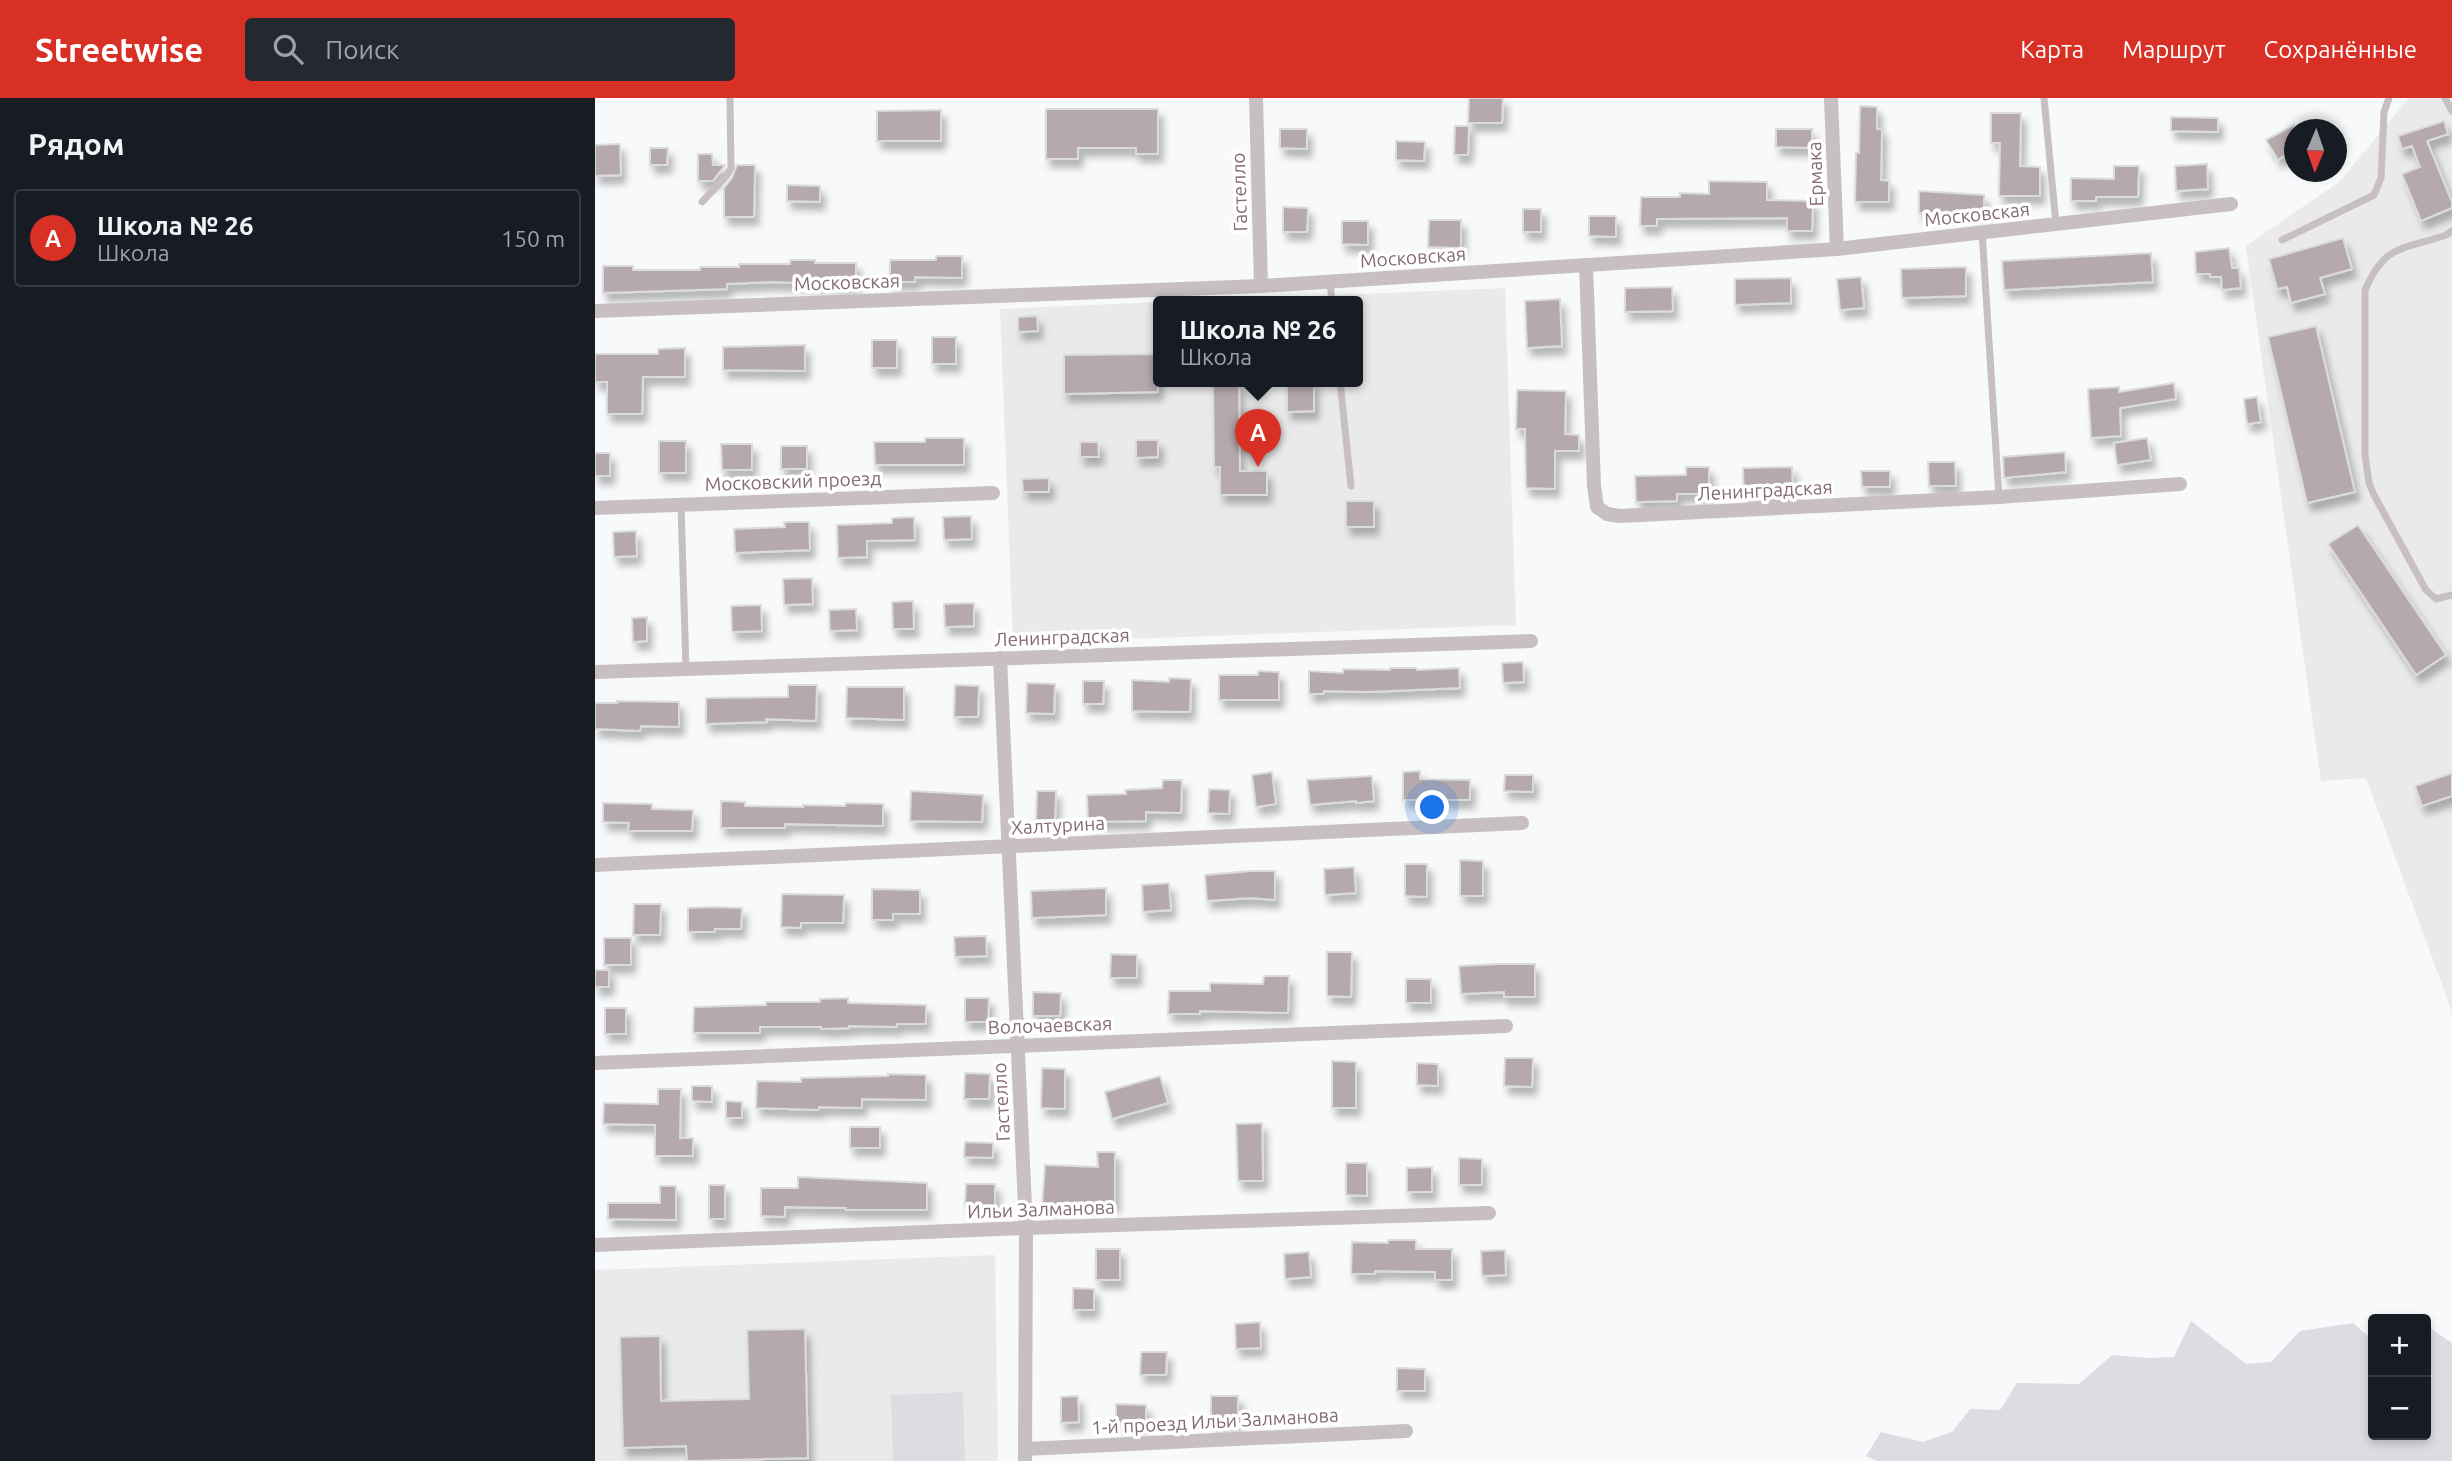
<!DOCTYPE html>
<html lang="ru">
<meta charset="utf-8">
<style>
:root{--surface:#171b24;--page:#242831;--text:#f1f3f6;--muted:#9ea1a6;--line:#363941;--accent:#d93025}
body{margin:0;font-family:Ubuntu,sans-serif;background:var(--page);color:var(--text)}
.controls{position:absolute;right:21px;bottom:21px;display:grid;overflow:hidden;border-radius:7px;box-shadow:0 4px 10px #0003}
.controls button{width:63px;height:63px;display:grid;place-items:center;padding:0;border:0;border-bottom:2px solid var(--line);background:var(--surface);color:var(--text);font:35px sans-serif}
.compass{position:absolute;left:1689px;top:21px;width:63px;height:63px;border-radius:50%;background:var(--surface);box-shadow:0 4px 10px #0003;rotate:182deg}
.you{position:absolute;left:838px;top:710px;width:24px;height:24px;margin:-18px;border:5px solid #fff;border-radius:50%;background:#1a73e8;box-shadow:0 0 0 10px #1a73e833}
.badge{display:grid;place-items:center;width:46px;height:46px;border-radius:50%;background:var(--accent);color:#fff;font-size:23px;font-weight:700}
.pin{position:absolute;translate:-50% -58px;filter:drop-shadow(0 2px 4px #0008)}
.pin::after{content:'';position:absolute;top:37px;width:24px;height:21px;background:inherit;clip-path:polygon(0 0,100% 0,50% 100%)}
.popup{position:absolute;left:558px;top:198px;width:210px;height:91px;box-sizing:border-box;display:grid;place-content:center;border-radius:7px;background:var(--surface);filter:drop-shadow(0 2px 5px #0005);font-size:23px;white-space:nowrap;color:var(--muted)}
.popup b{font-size:26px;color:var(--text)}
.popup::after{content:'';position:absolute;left:50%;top:100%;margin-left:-14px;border:14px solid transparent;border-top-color:var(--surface)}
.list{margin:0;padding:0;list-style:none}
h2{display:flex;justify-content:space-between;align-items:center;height:91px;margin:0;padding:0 28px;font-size:30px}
h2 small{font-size:23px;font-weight:400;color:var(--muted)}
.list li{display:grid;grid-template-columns:46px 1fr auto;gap:21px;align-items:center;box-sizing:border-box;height:98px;margin:0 14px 14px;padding:0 14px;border:2px solid var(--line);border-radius:7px}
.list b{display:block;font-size:26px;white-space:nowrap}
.list p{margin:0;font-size:23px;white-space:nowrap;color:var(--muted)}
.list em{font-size:23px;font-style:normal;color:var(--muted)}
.icon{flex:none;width:38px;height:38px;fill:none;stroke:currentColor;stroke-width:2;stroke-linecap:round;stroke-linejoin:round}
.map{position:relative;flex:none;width:1857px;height:1363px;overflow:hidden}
header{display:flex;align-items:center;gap:42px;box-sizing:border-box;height:98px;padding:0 35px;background:var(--accent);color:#fff}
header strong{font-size:33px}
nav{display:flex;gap:38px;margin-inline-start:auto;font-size:24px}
.search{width:490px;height:63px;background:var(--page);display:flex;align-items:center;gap:18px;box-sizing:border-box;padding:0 24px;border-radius:7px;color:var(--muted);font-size:26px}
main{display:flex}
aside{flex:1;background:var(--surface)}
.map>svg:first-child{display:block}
.built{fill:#ebeaea}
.green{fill:#dcdde3}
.building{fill:#b6a9ad;stroke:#dadbdb;stroke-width:2;filter:url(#shadow)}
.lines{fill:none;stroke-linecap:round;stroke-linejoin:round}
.lane{stroke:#c7bfc2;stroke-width:7}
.street{stroke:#c7bfc2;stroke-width:14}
.labels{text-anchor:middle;stroke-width:7;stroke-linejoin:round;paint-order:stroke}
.street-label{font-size:19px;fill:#856c74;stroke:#fff}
</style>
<header>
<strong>Streetwise</strong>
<div class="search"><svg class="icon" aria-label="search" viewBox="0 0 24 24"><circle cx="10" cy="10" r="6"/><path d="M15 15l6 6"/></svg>Поиск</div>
<nav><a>Карта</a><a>Маршрут</a><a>Сохранённые</a></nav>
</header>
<main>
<aside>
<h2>Рядом<small></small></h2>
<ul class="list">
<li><span class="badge">A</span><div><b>Школа № 26</b><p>Школа</p></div><em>150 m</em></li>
</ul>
</aside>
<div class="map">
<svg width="1857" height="1363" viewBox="0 0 1857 1363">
<defs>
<filter id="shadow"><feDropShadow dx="4.5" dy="8" stdDeviation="3.5" flood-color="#0004"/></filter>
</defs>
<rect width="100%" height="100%" fill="#f8f9fa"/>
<g class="built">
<path d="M1814 0H1857V914L1771 680 1726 683 1651 148 1744 84Z"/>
<path d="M910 190 921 527 418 545 405 211 563 204V283H763V203H600Z"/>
<path d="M400 1157 403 1363H0V1172Z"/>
</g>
<g class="green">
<path d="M1596 1223 1651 1266 1676 1264 1705 1233 1758 1225 1774 1239H1778V1337H1831V1230H1835L1857 1245V1363H1282L1271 1358 1286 1334 1328 1344 1357 1334 1375 1311 1405 1312 1422 1285 1484 1286 1517 1257 1552 1260 1579 1259Z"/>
<path d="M368 1294 370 1363H298L296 1297Z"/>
</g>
<g class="building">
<path d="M874 0H908L907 25H873Z"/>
<path d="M1265 8 1282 9V31H1287L1286 82 1294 83V104H1260L1261 55H1264Z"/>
<path d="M451 11H563V56H541V50H483V61H451Z"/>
<path d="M346 12V43H282V13Z"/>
<path d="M1396 15H1426L1425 68 1445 69V98H1404L1405 45H1396Z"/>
<path d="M1576 19 1623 20V34L1576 33Z"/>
<path d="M1849 23 1853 36 1832 43 1857 104V110L1826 123 1807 76 1825 69 1817 48 1807 51 1803 38Z"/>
<path d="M1699 27V51L1683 62 1671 42Z"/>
<path d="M860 28H874L873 57H859Z"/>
<path d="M685 31H712V51L685 50Z"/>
<path d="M1181 31H1217V50L1181 49Z"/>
<path d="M801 43 830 44 829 63 801 62Z"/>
<path d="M25 46 26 77 0 78V47Z"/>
<path d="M55 50H73L72 67H55Z"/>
<path d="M103 56H117L118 67H130L118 83H103Z"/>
<path d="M1612 66 1613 91 1581 93 1580 68Z"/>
<path d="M142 67H160L159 119H129V90L137 80Z"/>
<path d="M1519 68H1544L1543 99H1501V103H1476V80L1519 81Z"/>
<path d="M1114 83 1172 84V102L1218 103 1217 133H1192V120L1062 121V128H1045L1046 99H1085V95L1114 96Z"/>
<path d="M192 87 225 88V104L192 103Z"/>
<path d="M1324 93 1389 97V114L1324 115Z"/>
<path d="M688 109 713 110 712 134H688Z"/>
<rect x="928" y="111" width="18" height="23"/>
<path d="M994 118H1021V139L994 138Z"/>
<path d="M834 122H866V150L833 149Z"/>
<path d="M747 123H773V147L747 146Z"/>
<path d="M1748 140 1757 171 1725 180 1730 196 1696 205 1692 189 1682 191 1674 161Z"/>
<path d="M1634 150 1637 170H1644L1646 190 1627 192 1626 179H1615V176H1601L1600 154Z"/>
<path d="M1556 155 1558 184 1409 192 1407 163Z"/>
<path d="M341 158H367V180L320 179V184H295V162H341Z"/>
<path d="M195 162H220V165H261V187L177 184 132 186V191L8 195V168H38V172H105V169H144V166H195Z"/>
<path d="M1371 169V198L1307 200 1306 171Z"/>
<path d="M1266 179 1269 210 1245 212 1242 181Z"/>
<path d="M1196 180V205L1140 207V181Z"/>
<path d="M1077 189 1078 213 1030 214V190Z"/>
<path d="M965 201 967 248 932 250 930 203Z"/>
<path d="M442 218 443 233 423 234V219Z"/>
<path d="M1721 228 1760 394 1712 405 1673 239Z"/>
<rect x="337" y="239" width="24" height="27"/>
<rect x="277" y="242" width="25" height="28"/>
<path d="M210 247V273L128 272V249Z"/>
<path d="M90 250V279H48L47 316H12V284H0V256H63V251Z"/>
<path d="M563 256V294L469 296V257Z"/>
<path d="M618 283H644L645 373H672V397H625V369H619Z"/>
<path d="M692 283H719V313L692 314Z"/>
<path d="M1579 285 1581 301 1525 310 1526 338 1496 340 1493 291 1524 289V294Z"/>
<path d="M922 292 971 293 970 336 984 337V353H960V391L931 390 930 331H921Z"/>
<path d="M1662 299 1666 324 1652 326 1649 301Z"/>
<path d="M330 340H369V367H280L279 344H330Z"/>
<path d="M1552 340 1556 362 1522 367 1519 345Z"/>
<path d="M541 342H563V359L541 360Z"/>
<rect x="64" y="343" width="27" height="32"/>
<path d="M485 344H503L504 359H485Z"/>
<path d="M126 346H157V372H127Z"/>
<rect x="186" y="348" width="26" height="23"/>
<path d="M1470 354 1471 374 1409 380 1408 359Z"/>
<rect x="0" y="355" width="15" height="23"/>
<path d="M1333 364H1360L1361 388H1334Z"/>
<path d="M1091 369H1114V396H1082V403L1041 404 1040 378 1091 377Z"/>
<path d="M1197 369 1198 397 1149 398 1148 370Z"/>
<path d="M1266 373H1295V389H1267Z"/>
<path d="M454 380V394H428L427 381Z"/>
<rect x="751" y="403" width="28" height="26"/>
<path d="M376 418 377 441 349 442 348 419Z"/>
<path d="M319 419 320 442 272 443V459L243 460 242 427 297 425V420Z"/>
<path d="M189 424H214L215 452 140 455 139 431 190 429Z"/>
<path d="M1763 427 1851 557 1821 577 1733 446Z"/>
<path d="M41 433 42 458 19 459 18 434Z"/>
<path d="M217 480 218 506 189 507 188 481Z"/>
<path d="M318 503 319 531H298L297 504Z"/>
<path d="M379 505V528L350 529 349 506Z"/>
<path d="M166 507 167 533 137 534 136 508Z"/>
<path d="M261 511 262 532 235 533 234 512Z"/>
<path d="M52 519V543L38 544 37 520Z"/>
<path d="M928 564 929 584 908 585 907 565Z"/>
<path d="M795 570H821L822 572 864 570 865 590 773 594 729 593 728 596H714V573L748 575V571L795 572Z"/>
<path d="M663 573 684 574V602H624V577H663Z"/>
<path d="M574 580 596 581 595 614 537 613V582L574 584Z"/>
<path d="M488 583H509L508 606H488Z"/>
<path d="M432 585 460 586 459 616 431 615Z"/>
<path d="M193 587H222L221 623 171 621 172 624 111 626V600L193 599Z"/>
<path d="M360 587 384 588 383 619H359Z"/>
<path d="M252 589H309V622L251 620Z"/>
<path d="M22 603 84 604V629L46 628 45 633 0 631V605H22Z"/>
<path d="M825 673V681L875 682V702H808V674Z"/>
<path d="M677 674 681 706 661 709 657 677Z"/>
<path d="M1857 675V698L1827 708 1820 688Z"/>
<path d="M910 677H938V694L909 693Z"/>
<path d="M777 678 779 703 761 705V703L715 707 712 682Z"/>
<path d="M568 682H587L586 715 551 714V723L493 724 492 697 531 696 530 692 567 690Z"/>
<path d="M614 691 635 692 634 716 613 715Z"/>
<path d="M316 693 388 697 387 724 315 723Z"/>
<path d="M442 693H461L460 722H441Z"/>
<path d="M126 703 150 704V708L208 709V707L250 708 251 705 288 706V728L190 726V730H126Z"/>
<path d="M8 705 57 706V711L98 712 97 733H33L34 725 8 724Z"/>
<path d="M865 762 888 763V798H865Z"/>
<path d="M810 766H832V799L810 798Z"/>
<path d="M759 769 761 795 730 797 729 771Z"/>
<path d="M657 773H680V802L656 800 612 803 610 777Z"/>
<path d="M574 785 576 812 548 814 547 787Z"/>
<path d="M511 790V817L437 820 436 793Z"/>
<path d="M277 791 325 792V816H298V822H277Z"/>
<path d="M187 796 249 797 248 825H206V830L186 829Z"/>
<path d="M39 806H66L65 837H38Z"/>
<path d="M119 809 147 810 146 831H120V834H93V810Z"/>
<path d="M391 838 392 858 360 859 359 839Z"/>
<rect x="9" y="840" width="27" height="27"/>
<path d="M732 854H757L756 899 732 898Z"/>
<path d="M516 856 542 857V880H515Z"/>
<path d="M905 866H940V899H909V894L866 896 864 868Z"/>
<rect x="0" y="872" width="14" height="17"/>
<path d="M669 878H694L693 915 605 913V916H573L574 893H615V885L668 886Z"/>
<rect x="811" y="881" width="25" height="24"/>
<path d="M438 894 466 895 465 918H438Z"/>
<path d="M253 900V905L331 907V926H302V929L254 928V930L226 931V929H165V935H98L99 909 171 907V904H225V901Z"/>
<path d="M370 900H394L393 924H370Z"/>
<rect x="10" y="910" width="21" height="26"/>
<path d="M910 960H938L937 989 909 988Z"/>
<path d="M737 963 761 964V1010H737Z"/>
<path d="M822 965 843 966V988L822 987Z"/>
<path d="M447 970 470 971V1011L446 1010Z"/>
<path d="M370 975 395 976 394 1001H369Z"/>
<path d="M293 976 331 977V1002L267 1001V1010L224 1009V1012L161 1010 162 983 206 984V980L293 978Z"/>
<path d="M565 978 573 1005 517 1021 510 994Z"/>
<path d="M97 988H117V1004L97 1003Z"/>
<path d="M63 991H86L85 1040H98V1058H60V1027L8 1026 9 1005 63 1006Z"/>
<path d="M131 1003 147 1004V1020H131Z"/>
<path d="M667 1025 668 1083H643L641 1026Z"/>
<rect x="255" y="1029" width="30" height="21"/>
<path d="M370 1044 398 1045V1060L369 1059Z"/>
<path d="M502 1054H520V1106L471 1107V1111L447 1110 450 1067 503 1069Z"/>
<path d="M864 1060 887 1061V1087H864Z"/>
<path d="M751 1065H772V1098L751 1097Z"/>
<path d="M837 1069V1094H812V1070Z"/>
<path d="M203 1079 332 1085V1112H251V1110L190 1109V1119L166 1118V1090H203Z"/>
<path d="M371 1086H400V1109H370Z"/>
<rect x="114" y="1087" width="16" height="34"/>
<path d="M65 1088H81V1122L13 1121V1105H65Z"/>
<path d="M793 1142H821V1151H857V1182H840V1174L780 1173V1176H756L757 1144 793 1145Z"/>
<rect x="501" y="1151" width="24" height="31"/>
<path d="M910 1152 911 1177 887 1178 886 1153Z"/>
<path d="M714 1154 716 1179 690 1181 689 1156Z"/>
<path d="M478 1190 499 1191V1212H478Z"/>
<path d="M665 1224 666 1250 641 1251 640 1226Z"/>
<path d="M210 1231 213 1360 92 1363 91 1348 28 1350 25 1239 65 1238 66 1303 154 1301 152 1232Z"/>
<path d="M546 1254H572L571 1277H545Z"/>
<path d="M802 1270 830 1271V1293H802Z"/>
<path d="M483 1298 484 1324 466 1325V1299Z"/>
<path d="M616 1298H643V1324L616 1325Z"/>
<path d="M521 1306 551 1307V1326H521Z"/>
</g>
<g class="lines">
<g class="lane">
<path d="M1449 0 1461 126"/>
<path d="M1850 0 1857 13"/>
<path d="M107 104 132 77 136 70 135 0"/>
<path d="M1857 133 1851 137C1809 152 1790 145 1770 192V357L1774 385 1779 397 1831 492 1841 501 1857 497"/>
<path d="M1387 134 1404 399"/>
<path d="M1687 142 1779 97 1786 80 1789 14 1794 0"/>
<path d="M735 184 737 203"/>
<path d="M745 283 756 388"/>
<path d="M86 407 91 571"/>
</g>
<g class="street">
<path d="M661 0 666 188"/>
<path d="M1236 0 1242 151"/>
<path d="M991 167 999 388 1002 409 1012 416 1025 418 1404 399 1585 386"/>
<path d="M0 213 666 188 1242 151 1636 106"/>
<path d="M0 410 398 395"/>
<path d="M405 560 431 1130 430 1363"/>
<path d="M0 574 936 543"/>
<path d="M0 767 927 725"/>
<path d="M0 965 911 928"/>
<path d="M0 1147 431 1130 894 1115"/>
<path d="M430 1351 811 1333"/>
</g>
</g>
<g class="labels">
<g class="street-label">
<text transform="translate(1220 76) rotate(-92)" y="7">Ермака</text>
<text transform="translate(644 94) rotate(-92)" y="7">Гастелло</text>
<text transform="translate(1382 116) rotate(-6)" y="7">Московская</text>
<text transform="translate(818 159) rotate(-4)" y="7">Московская</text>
<text transform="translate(252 184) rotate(-2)" y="7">Московская</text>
<text transform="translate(198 383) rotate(-2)" y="7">Московский проезд</text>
<text transform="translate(1170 392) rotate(-3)" y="7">Ленинградская</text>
<text transform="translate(467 539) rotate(-2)" y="7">Ленинградская</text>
<text transform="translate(463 727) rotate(-3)" y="7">Халтурина</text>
<text transform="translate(455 927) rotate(-2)" y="7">Волочаевская</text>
<text transform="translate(406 1004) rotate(-93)" y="7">Гастелло</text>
<text transform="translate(446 1111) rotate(-2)" y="7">Ильи Залманова</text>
<text transform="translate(620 1323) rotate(-3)" y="7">1-й проезд Ильи Залманова</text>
</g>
</g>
</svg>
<div class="controls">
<button>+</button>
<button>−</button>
</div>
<svg class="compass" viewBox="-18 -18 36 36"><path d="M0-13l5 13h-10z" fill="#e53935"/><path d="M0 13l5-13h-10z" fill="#9ea1a6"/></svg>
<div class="you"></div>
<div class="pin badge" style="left:663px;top:369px">A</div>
<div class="popup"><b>Школа № 26</b>Школа</div>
</div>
</main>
